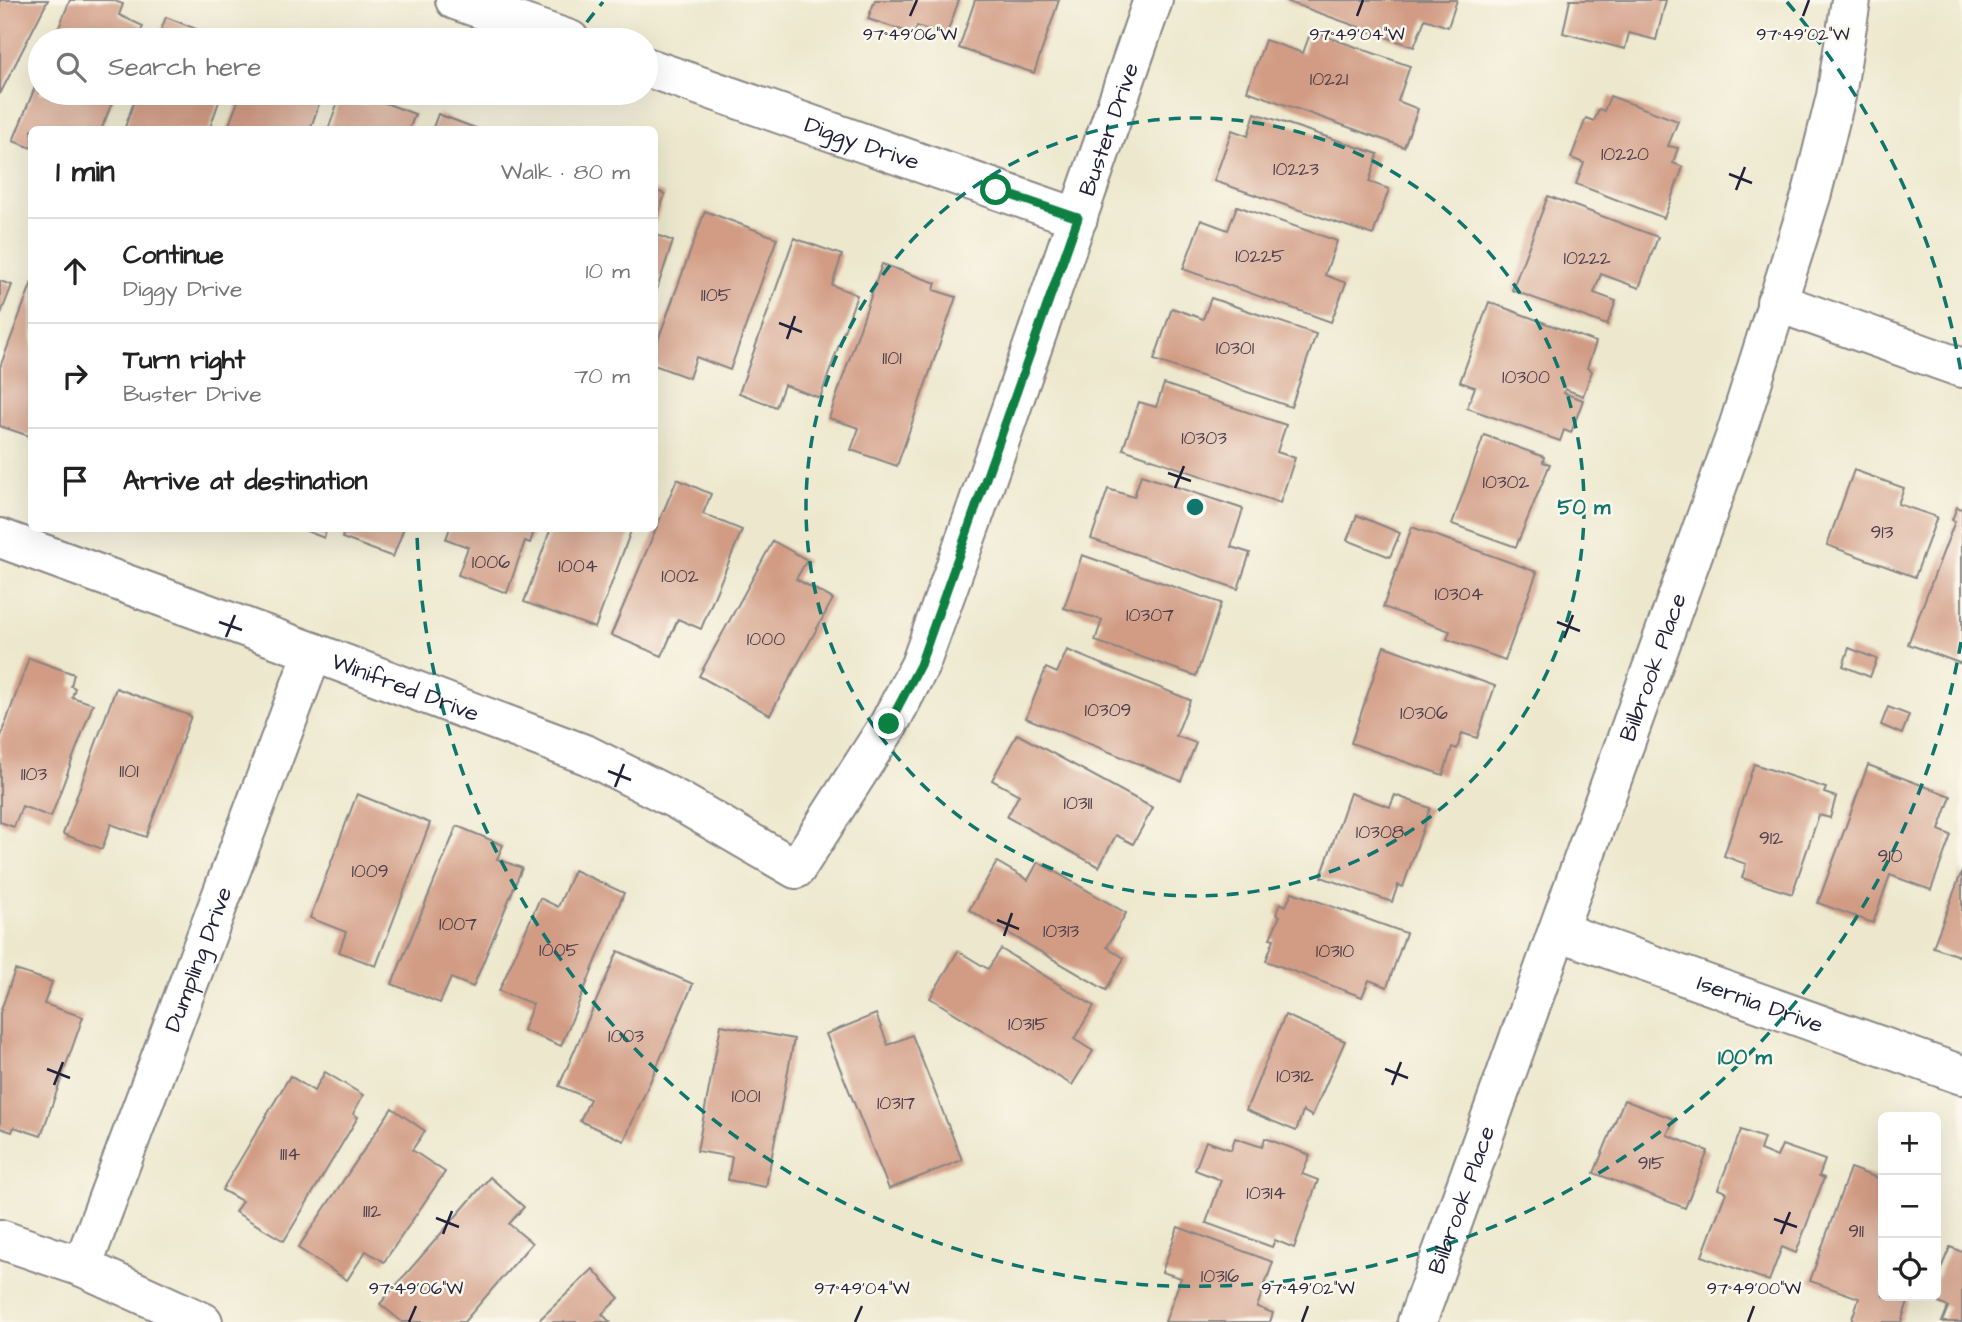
<!DOCTYPE html>
<meta charset="utf-8">
<style>
:root{--surface:#fff;--page:#f6f6f6;--text:#222;--muted:#767676;--line:#e0e0e0}
body{margin:0;font-family:"Architects Daughter",sans-serif;background:var(--page);color:var(--text)}
.controls{position:absolute;right:21px;bottom:21px;display:grid;overflow:hidden;border-radius:10px;box-shadow:0 7px 28px #0002}
.controls button{width:63px;height:63px;display:grid;place-items:center;padding:0;border:0;border-bottom:2px solid var(--line);background:var(--surface);color:var(--text);font:35px sans-serif}
.stop{position:absolute;width:21px;height:21px;margin:-16px;border:5px solid #0b8043;border-radius:50%;background:#fff}
.stop.end{background:#0b8043;border-color:#fff;box-shadow:0 2px 7px #0008}
.list{margin:0;padding:0;list-style:none}
h2{display:flex;justify-content:space-between;align-items:center;height:91px;margin:0;padding:0 28px;font-size:30px}
h2 small{font-size:23px;font-weight:400;color:var(--muted)}
.list li{display:grid;grid-template-columns:46px 1fr auto;gap:21px;align-items:center;box-sizing:border-box;height:105px;padding:0 28px;border-top:2px solid var(--line)}
.list b{display:block;font-size:26px;white-space:nowrap}
.list p{margin:0;font-size:23px;white-space:nowrap;color:var(--muted)}
.list em{font-size:23px;font-style:normal;color:var(--muted)}
.icon{flex:none;width:38px;height:38px;fill:none;stroke:currentColor;stroke-width:2;stroke-linecap:round;stroke-linejoin:round}
.map{position:relative;flex:none;width:1962px;height:1322px;overflow:hidden}
.search{position:absolute;background:var(--surface);box-shadow:0 7px 28px #0002;left:28px;top:28px;width:630px;height:77px;display:flex;align-items:center;gap:18px;box-sizing:border-box;padding:0 24px;border-radius:38px;color:var(--muted);font-size:26px}
.panel{position:absolute;background:var(--surface);box-shadow:0 7px 28px #0002;left:28px;top:126px;width:630px;height:406px;border-radius:10px}
.map>svg:first-child{display:block}
.building{fill:#d29c84}
.lines{fill:none;stroke-linecap:round;stroke-linejoin:round}
.minor-casing{stroke:#888584;stroke-width:42}
.minor{stroke:#fff;stroke-width:38}
.route{stroke:#0b8043;stroke-width:9}
.ticks{fill:none;stroke:#22223b;stroke-width:2.5}
.ring{fill:none;stroke:#0f766e;stroke-width:3.5;stroke-dasharray:12 9}
.labels{text-anchor:middle;stroke-width:5;stroke-linejoin:round;paint-order:stroke}
.number-label{font-size:19px;fill:#4e404d}
.street-label{font-size:23px;fill:#22223b;stroke:#fbf7ec}
.ticks-label{font-size:18px;text-anchor:middle;fill:#22223b;stroke:#fbf7ec;stroke-width:5;stroke-linejoin:round;paint-order:stroke}
.centre{fill:#0f766e;stroke:#fbf7ec;stroke-width:3.5}
.ring-label{font-size:21px;text-anchor:middle;font-weight:bold;fill:#0f766e;stroke:#fbf7ec;stroke-width:5;stroke-linejoin:round;paint-order:stroke}
</style>
<div class="map">
<svg width="1962" height="1322" viewBox="0 0 1962 1322">
<rect width="100%" height="100%" fill="#fbf7ec"/>
<filter id="ink" filterUnits="userSpaceOnUse"><feTurbulence type="fractalNoise" baseFrequency=".0143" numOctaves="2"/><feDisplacementMap in="SourceGraphic" scale="14" xChannelSelector="R" yChannelSelector="G"/><feConvolveMatrix kernelMatrix="1 2 1 2 8 2 1 2 1" color-interpolation-filters="sRGB"/></filter>
<filter id="wash" filterUnits="userSpaceOnUse"><feTurbulence type="fractalNoise" baseFrequency=".00686" numOctaves="4" result="noise"/><feDisplacementMap in="SourceGraphic" scale="28" xChannelSelector="R" yChannelSelector="G"/><feGaussianBlur stdDeviation="1.57" result="paint"/><feColorMatrix in="noise" values="0 0 0 0 0 0 0 0 0 0 0 0 0 0 0 0 0 1.4 0 .05"/><feComposite in="paint" operator="in"/></filter>
<g filter="url(#wash)">
<rect width="100%" height="100%" fill="#ede8cd"/>
<g id="blocks">
<g class="building">
<path d="M0 0H48L0 94Z"/>
<path d="M70 0H112L123 4 119 15 143 26 138 40H54Z"/>
<path d="M875 0H959L946 36 917 26 914 34 868 19Z"/>
<path d="M975 0H1059L1034 73 959 48Z"/>
<path d="M1283 0H1457L1448 27 1425 19 1414 47Z"/>
<path d="M1570 0H1666L1656 40 1629 33 1625 49 1563 33Z"/>
<path d="M166 17 214 36 213 40H157Z"/>
<path d="M1311 31 1410 66 1398 101 1418 109 1404 147 1247 91 1265 40 1303 53Z"/>
<path d="M40 75V93H116L101 130H32V148L13 141Z"/>
<path d="M137 93H222L209 130H124Z"/>
<path d="M241 93H298L296 96 319 104 310 130H227Z"/>
<path d="M341 93H382L388 95 385 103 415 114 409 130H328Z"/>
<path d="M1610 96 1678 121 1668 146 1678 148 1673 163 1683 167 1664 218 1576 184 1584 163 1571 158 1586 118 1594 121 1599 109 1604 111Z"/>
<path d="M1255 113 1378 154 1369 182 1389 189 1373 235 1214 181 1232 130 1248 136Z"/>
<path d="M438 114 478 129V130H432Z"/>
<path d="M654 190 665 194 655 224H654Z"/>
<path d="M1548 196 1658 237 1639 288 1601 274 1594 293 1616 301 1607 325 1512 290Z"/>
<path d="M1237 206 1337 241 1325 275 1346 283 1331 322 1183 269 1201 220 1228 230Z"/>
<path d="M705 211 777 238 730 370 696 357 689 378 654 365V351Z"/>
<path d="M654 234 673 241 655 295H654Z"/>
<path d="M794 238 842 255 832 285 857 295 820 398 784 385 776 407 739 393Z"/>
<path d="M882 264 936 283 934 290 956 297 897 466 851 450 859 428 829 418Z"/>
<path d="M0 281 12 285 0 316Z"/>
<path d="M32 282V437L0 426V367Z"/>
<path d="M1211 298 1316 334 1291 407 1154 360 1172 308 1203 319Z"/>
<path d="M1489 302 1596 342 1587 368 1592 371 1583 396 1565 389 1564 393 1583 400 1571 433 1564 430 1560 441 1467 408 1475 387 1460 382Z"/>
<path d="M1164 384 1286 425 1277 452 1295 458 1280 503 1123 449 1139 402 1156 407Z"/>
<path d="M1484 435 1544 457 1543 462 1550 464 1516 547 1452 524Z"/>
<path d="M1854 470 1904 488 1898 504 1937 517 1915 577 1827 545Z"/>
<path d="M1141 475 1243 509 1231 547 1250 553 1238 589 1091 539 1108 489 1134 497Z"/>
<path d="M677 479 711 494 703 514 742 530 701 629 678 619 662 656 611 635Z"/>
<path d="M1957 507 1962 509V664L1908 644 1955 521 1952 520Z"/>
<path d="M1357 515 1400 533 1390 557 1347 540Z"/>
<path d="M1412 527 1537 572 1505 660 1447 639 1450 631 1383 607Z"/>
<path d="M299 528H327L324 538Z"/>
<path d="M345 528H404L393 557 342 538Z"/>
<path d="M450 528H535L530 543 525 541 507 593 458 575 468 547 446 539Z"/>
<path d="M551 528H632L595 628 524 602Z"/>
<path d="M773 541 807 560 796 579 833 599 770 715 699 676Z"/>
<path d="M1082 555 1221 603 1196 676 1095 641 1102 620 1064 608Z"/>
<path d="M1384 646 1495 686 1477 738 1462 733 1457 749 1452 747 1443 775 1351 743Z"/>
<path d="M1849 648 1877 659 1870 677 1843 666Z"/>
<path d="M1067 650 1190 700 1176 736 1196 743 1181 781 1026 718 1046 668 1057 673Z"/>
<path d="M29 658 74 674 71 686 75 688 72 697 93 704 51 817 22 806 14 827 0 822V739Z"/>
<path d="M116 688 191 716 146 837 111 824 102 849 63 834Z"/>
<path d="M1888 707 1909 715 1902 734 1881 725Z"/>
<path d="M1017 734 1153 808 1133 844 1116 835 1099 867 1007 817 1019 795 992 780Z"/>
<path d="M1754 764 1826 788 1824 793 1836 797 1830 818 1819 815 1792 894 1742 878 1746 864 1724 856Z"/>
<path d="M1868 765 1951 796 1939 830 1951 835 1931 890 1890 875 1873 923 1818 903Z"/>
<path d="M1350 793 1390 807 1395 795 1430 808 1403 887 1398 885 1392 902 1321 877Z"/>
<path d="M357 794 430 823 376 966 339 952 346 932 310 918Z"/>
<path d="M457 826 503 845 497 859 522 868 473 987 451 978 440 1003 392 984Z"/>
<path d="M997 862 1028 880 1038 862 1126 913 1107 947 1124 958 1106 990 969 910Z"/>
<path d="M574 870 624 893 561 1046 523 1030 533 1004 499 991 540 898 558 907Z"/>
<path d="M1962 871V957L1933 947Z"/>
<path d="M1292 892 1406 933 1387 987 1369 980 1362 997 1266 961 1274 939 1270 938 1280 916 1276 914 1280 903 1286 906Z"/>
<path d="M1001 949 1094 1006 1074 1039 1093 1051 1072 1085 930 998 958 951 988 969Z"/>
<path d="M618 951 693 984 624 1141 580 1121 590 1099 559 1086Z"/>
<path d="M15 970 52 982 44 1004 83 1017 41 1136 14 1127 12 1132 0 1128V1013Z"/>
<path d="M876 1014 888 1045 912 1035 962 1160 889 1189 826 1034Z"/>
<path d="M1285 1015 1345 1041 1312 1116 1303 1111 1296 1131 1246 1110Z"/>
<path d="M721 1025 794 1039 766 1187 728 1180 732 1157 697 1151Z"/>
<path d="M325 1072 363 1095 353 1114 358 1117 284 1241 235 1212 242 1201 222 1190 290 1076 314 1091Z"/>
<path d="M1624 1100 1674 1119 1667 1135 1708 1151 1685 1208 1594 1173Z"/>
<path d="M392 1108 425 1131 412 1150 445 1172 384 1262 366 1251 347 1280 298 1248Z"/>
<path d="M1741 1130 1764 1138 1760 1150 1777 1157 1782 1145 1825 1160 1819 1176 1824 1178 1796 1253 1782 1247 1769 1281 1702 1256 1726 1192 1718 1189Z"/>
<path d="M1235 1138 1262 1147 1265 1138 1310 1155 1302 1174 1318 1180 1294 1248 1275 1240 1272 1247 1206 1223 1221 1180 1195 1170 1206 1141 1231 1150Z"/>
<path d="M1850 1168 1883 1180V1296H1910L1901 1322H1851L1859 1298 1810 1281Z"/>
<path d="M490 1177 524 1207 509 1224 532 1243 464 1322H402L380 1304Z"/>
<path d="M1178 1227 1273 1262 1257 1307 1273 1313 1270 1322H1165L1181 1278 1162 1272Z"/>
<path d="M1950 1247 1962 1252V1322H1942L1948 1307 1928 1298 1929 1296H1936V1280Z"/>
<path d="M593 1269 619 1298 602 1314 610 1322H537Z"/>
</g>
</g>
</g>
<g filter="url(#ink)">
<use href="#blocks" fill-opacity="0" stroke="#888584" stroke-width="2"/>
<g class="lines">
<g class="minor-casing">
<g id="minor">
<path d="M455 0 570 40"/>
<path id="s1" d="M646 67 1078 218"/>
<path d="M1776 302 1962 368"/>
<path id="s2" d="M0 538 313 652 587 755 679 801 796 869 889 724 920 665 973 518 1153 0"/>
<path id="s3" d="M1558 931 1962 1075"/>
<path d="M0 1239 82 1267 203 1322"/>
<path id="s4" d="M82 1267 313 652"/>
<path id="s5" d="M1417 1322 1735 437 1812 193 1836 96 1851 0"/>
</g>
</g>
<use href="#minor" class="minor"/>
</g>
</g>
<g class="lines" filter="url(#ink)">
<path class="route" d="M889 724 920 665 1078 218 996 190"/>
</g>
<path class="ticks" d="M910 16 917 0M1357 16 1363 0M1803 16 1809 0M1729 174 1752 183M1736 190 1745 167M779 323 802 332M787 339 795 316M1168 473 1191 481M1175 488 1184 466M219 622 242 630M1557 622 1580 631M226 637 235 615M1564 638 1573 615M608 771 631 780M615 787 624 764M997 920 1019 929M1004 936 1012 913M47 1069 70 1078M1385 1069 1408 1078M54 1085 63 1062M1392 1085 1401 1062M436 1218 459 1227M1774 1219 1797 1227M443 1234 452 1211M1781 1234 1790 1212M409 1322 416 1306M855 1322 862 1306M1302 1322 1308 1306M1748 1322 1754 1306"/>
<g class="ring">
<circle cx="1195" cy="507" r="389"/>
<path d="M1961 642A778 778 0 0 1 417 534M574 39A778 778 0 0 1 603 2M1787 2A778 778 0 0 1 1961 372"/>
</g>
<g class="labels">
<g class="number-label">
<text x="1329" y="85">10221</text>
<text x="1625" y="160">10220</text>
<text x="1296" y="175">10223</text>
<text x="1260" y="262">10225</text>
<text x="1587" y="264">10222</text>
<text x="716" y="301">1105</text>
<text x="1235" y="354">10301</text>
<text x="892" y="364">1101</text>
<text x="1526" y="383">10300</text>
<text x="1204" y="444">10303</text>
<text x="1506" y="488">10302</text>
<text x="1882" y="538">913</text>
<text x="491" y="568">1006</text>
<text x="578" y="572">1004</text>
<text x="680" y="582">1002</text>
<text x="1459" y="600">10304</text>
<text x="1150" y="621">10307</text>
<text x="766" y="645">1000</text>
<text x="1108" y="716">10309</text>
<text x="1424" y="719">10306</text>
<text x="129" y="777">1101</text>
<text x="34" y="780">1103</text>
<text x="1078" y="809">10311</text>
<text x="1380" y="838">10308</text>
<text x="1771" y="844">912</text>
<text x="1890" y="862">910</text>
<text x="370" y="877">1009</text>
<text x="458" y="930">1007</text>
<text x="1061" y="937">10313</text>
<text x="559" y="956">1005</text>
<text x="1335" y="957">10310</text>
<text x="1028" y="1030">10315</text>
<text x="626" y="1042">1003</text>
<text x="1295" y="1082">10312</text>
<text x="746" y="1102">1001</text>
<text x="896" y="1109">10317</text>
<text x="290" y="1160">1114</text>
<text x="1651" y="1169">915</text>
<text x="1266" y="1199">10314</text>
<text x="372" y="1217">1112</text>
<text x="1856" y="1237">911</text>
<text x="1220" y="1282">10316</text>
</g>
<g class="street-label">
<text dy="8" stroke="none"><textPath href="#s2" startOffset="1671">Buster Drive</textPath></text>
<text dy="8" stroke="none"><textPath href="#s1" startOffset="229">Diggy Drive</textPath></text>
<text dy="8" stroke="none"><textPath href="#s5" startOffset="696">Bilbrook Place</textPath></text>
<text dy="8" stroke="none"><textPath href="#s2" startOffset="432">Winifred Drive</textPath></text>
<text dy="8" stroke="none"><textPath href="#s4" startOffset="329">Dumpling Drive</textPath></text>
<text dy="8" stroke="none"><textPath href="#s3" startOffset="215">Isernia Drive</textPath></text>
<text dy="8" stroke="none"><textPath href="#s5" startOffset="130">Bilbrook Place</textPath></text>
</g>
</g>
<g class="ticks-label">
<text x="910" y="40">97°49'06"W</text>
<text x="1357" y="40">97°49'04"W</text>
<text x="1803" y="40">97°49'02"W</text>
<text x="416" y="1294">97°49'06"W</text>
<text x="862" y="1294">97°49'04"W</text>
<text x="1308" y="1294">97°49'02"W</text>
<text x="1754" y="1294">97°49'00"W</text>
</g>
<circle cx="1195" cy="507" r="10" class="centre"/>
<g class="ring-label">
<text x="1584" y="514">50 m</text>
<text x="1745" y="1064">100 m</text>
</g>
</svg>
<div class="controls">
<button>+</button>
<button>−</button>
<button><svg class="icon" aria-label="locate" viewBox="0 0 24 24"><circle cx="12" cy="12" r="6"/><path d="M12 2v4M12 18v4M2 12h4M18 12h4"/></svg></button>
</div>
<div class="stop" style="left:996px;top:190px"></div>
<div class="stop end" style="left:889px;top:724px"></div>
<div class="search"><svg class="icon" aria-label="search" viewBox="0 0 24 24"><circle cx="10" cy="10" r="6"/><path d="M15 15l6 6"/></svg>Search here</div>
<section class="panel">
<h2>1 min<small>Walk · 80 m</small></h2>
<ul class="list">
<li><svg class="icon" aria-label="ahead" viewBox="0 0 24 24"><path d="M12 20V5M6 11l6-6 6 6"/></svg><div><b>Continue</b><p>Diggy Drive</p></div><em>10 m</em></li>
<li><svg class="icon" aria-label="right" viewBox="0 0 24 24"><path d="M7 20v-9h11M14 6l5 5-5 5"/></svg><div><b>Turn right</b><p>Buster Drive</p></div><em>70 m</em></li>
<li><svg class="icon" aria-label="arrive" viewBox="0 0 24 24"><path d="M6 21V4h12l-3 4 3 4H6"/></svg><div><b>Arrive at destination</b></div></li>
</ul>
</section>
</div>
